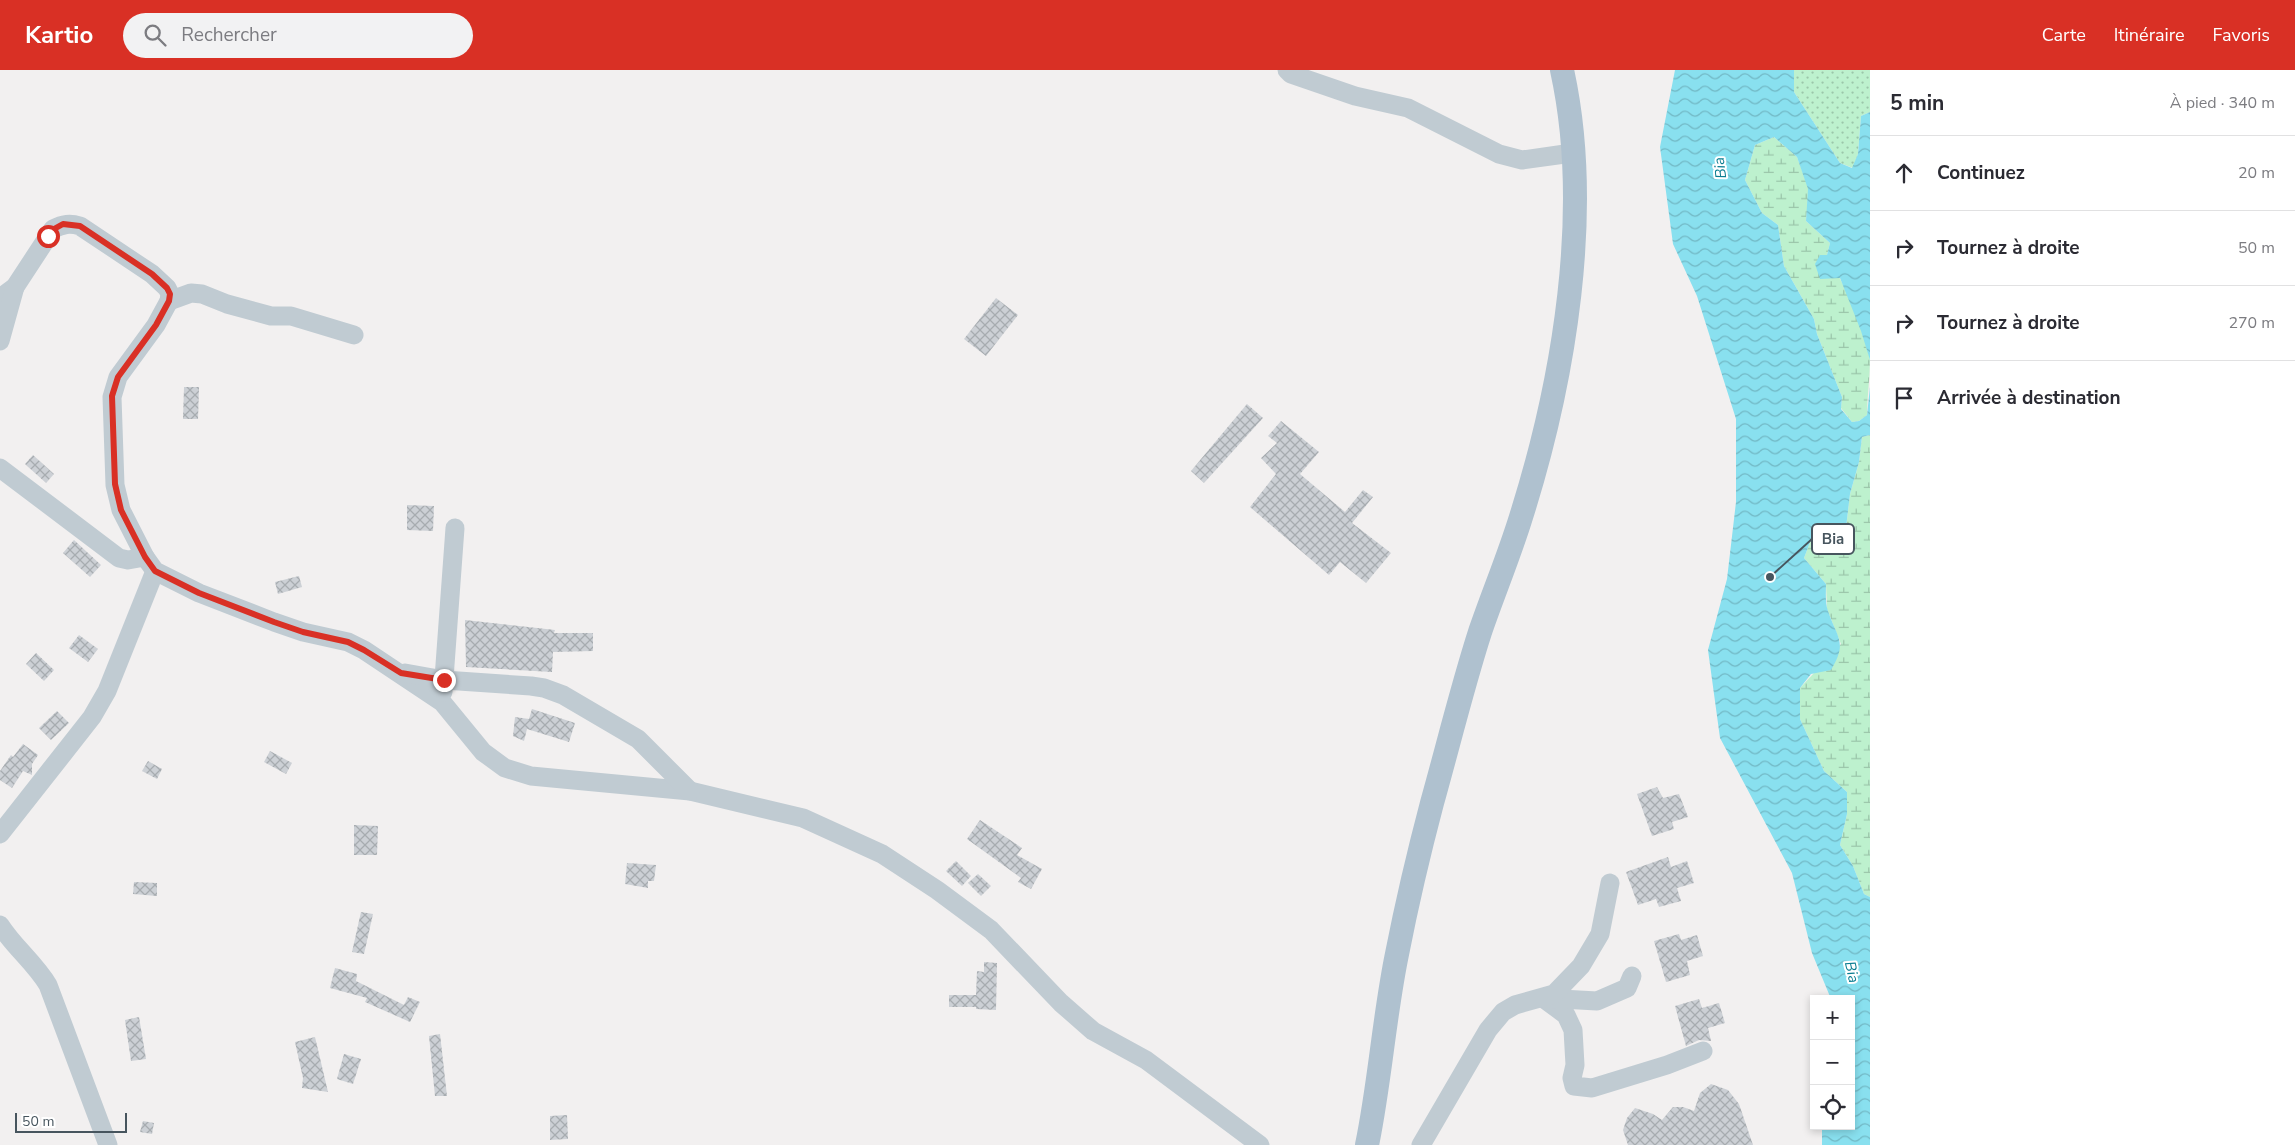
<!DOCTYPE html>
<html lang="fr">
<meta charset="utf-8">
<style>
:root{--surface:#fff;--page:#f2f2f3;--text:#2b2b33;--muted:#7c7c81;--line:#e1e1e2;--accent:#d93025}
body{margin:0;font-family:"Nunito Sans",sans-serif;background:var(--page);color:var(--text)}
.controls{position:absolute;right:15px;bottom:15px;display:grid;overflow:hidden;border-radius:0px;box-shadow:0 2px 8px #0003}
.controls button{width:45px;height:45px;display:grid;place-items:center;padding:0;border:0;border-bottom:1px solid var(--line);background:var(--surface);color:var(--text);font:25px sans-serif}
.scale{position:absolute;left:15px;bottom:12px;width:112px;box-sizing:border-box;padding-left:5px;border:2px solid #47555e;border-top:0;font-size:14px;line-height:18px;white-space:nowrap;color:#47555e;-webkit-text-stroke:4px #fff;paint-order:stroke}
.stop{position:absolute;width:15px;height:15px;margin:-11px;border:4px solid #d93025;border-radius:50%;background:#fff}
.stop.end{background:#d93025;border-color:#fff;box-shadow:0 1px 5px #0008}
.list{margin:0;padding:0;list-style:none}
h2{display:flex;justify-content:space-between;align-items:center;height:65px;margin:0;padding:0 20px;font-size:21px}
h2 small{font-size:16px;font-weight:400;color:var(--muted)}
.list li{display:grid;grid-template-columns:32px 1fr auto;gap:15px;align-items:center;box-sizing:border-box;height:75px;padding:0 20px;border-top:1px solid var(--line)}
.list b{display:block;font-size:19px;white-space:nowrap}
.list em{font-size:16px;font-style:normal;color:var(--muted)}
.icon{flex:none;width:28px;height:28px;fill:none;stroke:currentColor;stroke-width:2;stroke-linecap:round;stroke-linejoin:round}
.map{position:relative;flex:none;width:1870px;height:1075px;overflow:hidden}
header{display:flex;align-items:center;gap:30px;box-sizing:border-box;height:70px;padding:0 25px;background:var(--accent);color:#fff}
header strong{font-size:24px}
nav{display:flex;gap:28px;margin-inline-start:auto;font-size:18px}
.search{width:350px;height:45px;background:var(--page);display:flex;align-items:center;gap:12px;box-sizing:border-box;padding:0 18px;border-radius:28px;color:var(--muted);font-size:19px}
main{display:flex}
aside{flex:1;background:var(--surface)}
.map>svg:first-child{display:block}
.green{fill:url(#green-dots)}
.wetland{fill:url(#wetland-marsh)}
.water{fill:url(#water-waves)}
.building{fill:url(#building-cross-hatch)}
.lines{fill:none;stroke-linecap:round;stroke-linejoin:round}
.minor{stroke:#c0cbd2;stroke-width:19}
.major{stroke:#afc1cf;stroke-width:24}
.route{stroke:#d93025;stroke-width:6}
.labels{text-anchor:middle;stroke-width:4;stroke-linejoin:round;paint-order:stroke}
.water-label{font-size:15px;font-style:italic;fill:#0a7d91;stroke:#fff}
.leader{fill:none;stroke:#47555e;stroke-width:2}
.callout-dot{fill:#47555e;stroke:#fff;stroke-width:2}
.callout{fill:#fff;stroke:#47555e;stroke-width:2}
.callout-label{font-size:15px;text-anchor:middle;font-weight:bold;fill:#47555e}
</style>
<header>
<strong>Kartio</strong>
<div class="search"><svg class="icon" aria-label="search" viewBox="0 0 24 24"><circle cx="10" cy="10" r="6"/><path d="M15 15l6 6"/></svg>Rechercher</div>
<nav><a>Carte</a><a>Itinéraire</a><a>Favoris</a></nav>
</header>
<main>
<div class="map">
<svg width="1870" height="1075" viewBox="0 0 1870 1075">
<defs>
<pattern id="green-dots" width="8" height="8" patternUnits="userSpaceOnUse" patternTransform="scale(1.25)"><rect width="8" height="8" fill="#bdf1ce"/><path d="M2 2h.1M6 6h.1" fill="none" stroke="#9bc6aa" stroke-width="1.8" stroke-linecap="round"/></pattern>
<pattern id="wetland-marsh" width="20" height="14" patternUnits="userSpaceOnUse" patternTransform="scale(1.25)"><rect width="20" height="14" fill="#bdf1ce"/><path d="M1 5h8M5 5V1M11 12h8M15 12V8" fill="none" stroke="#9bc6aa"/></pattern>
<pattern id="water-waves" width="16" height="10" patternUnits="userSpaceOnUse" patternTransform="scale(1.25)"><rect width="16" height="10" fill="#89e0ef"/><path d="M0 5q4-4 8 0t8 0" fill="none" stroke="#72b8c5"/></pattern>
<pattern id="building-cross-hatch" width="8" height="8" patternUnits="userSpaceOnUse" patternTransform="scale(1.25)"><rect width="8" height="8" fill="#ccd0d5"/><path d="M0 0l8 8M0 8l8-8" fill="none" stroke="#a7acb0"/></pattern>
</defs>
<rect width="100%" height="100%" fill="#f2f0f0"/>
<path class="green" d="M1794 0H1870V42L1861 46 1858 84 1853 98 1840 93 1794 22Z"/>
<g class="wetland">
<path d="M1774 67 1797 87 1809 119 1806 151 1830 173 1827 185C1844 214 1864 256 1870 290 1870 308 1867 327 1867 345L1859 351 1852 352 1841 338 1842 327 1817 264 1814 249 1784 196 1778 155 1762 143 1745 110 1755 75Z"/>
<path d="M1870 365V827L1864 824 1853 796 1840 775 1847 744V722L1824 701 1800 649V618L1841 574 1827 539 1826 514 1804 488 1814 462 1846 458 1850 424 1859 392 1862 367Z"/>
</g>
<path class="water" d="M1675 0H1794V22L1840 93 1852 98 1858 84 1861 46 1870 42V290L1861 261 1840 208 1820 209 1815 194 1820 185H1827L1830 173 1806 151 1808 119 1797 87 1774 67 1755 75 1745 110 1762 143 1778 155 1784 196 1814 249 1817 264 1842 327 1841 339 1852 352 1859 351 1867 345 1870 317V365L1862 367 1859 392 1850 424 1846 458 1814 462 1804 488 1826 514C1826 522 1825 533 1828 541 1837 568 1848 572 1831 600L1811 604 1800 618V649L1824 701 1847 722V744L1840 775 1853 796 1864 824 1870 827V1075H1822V1056H1851V929H1831L1812 883 1792 803 1720 668 1708 580 1727 509 1736 432V349L1697 226 1673 174 1660 77Z"/>
<g class="building">
<path d="M996 228 1018 245 986 286 964 269Z"/>
<path d="M184 317H199L198 349H183Z"/>
<path d="M1247 334 1263 348 1204 413 1191 401Z"/>
<path d="M1281 351 1319 382 1300 404 1345 442 1363 420 1373 427 1352 453 1391 483 1366 513 1340 492 1329 505 1250 437 1276 404 1261 388 1277 373 1268 366Z"/>
<path d="M33 385 54 404 46 413 25 394Z"/>
<path d="M407 435 434 436 433 461 407 460Z"/>
<path d="M74 470 101 495 90 507 63 483Z"/>
<path d="M299 506 302 517 278 524 275 512Z"/>
<path d="M465 550 555 560 554 563H593V581L553 582 552 602 466 597Z"/>
<path d="M79 565 98 579 88 592 69 578Z"/>
<path d="M36 583 54 600 44 611 26 594Z"/>
<path d="M532 639 575 653 569 672 527 659 524 671 513 666 515 647 529 649Z"/>
<path d="M57 641 69 653 51 670 39 658Z"/>
<path d="M23 674 38 685 32 694V705L23 701 12 718 0 710V701L11 685 13 687Z"/>
<path d="M270 681 292 693 286 704 264 692Z"/>
<path d="M148 691 162 699 157 709 142 701Z"/>
<path d="M1657 717 1663 728 1679 724 1688 747 1672 752 1674 759 1652 766 1637 724Z"/>
<path d="M980 750 1022 778 1017 785 1042 799 1031 819 1018 812 1021 808 967 769Z"/>
<path d="M354 755 378 756 377 785H354Z"/>
<path d="M1668 787 1671 797 1687 791 1694 813 1677 818 1681 831 1659 837 1656 829 1638 835 1626 802Z"/>
<path d="M956 791 971 806 962 816 946 801Z"/>
<path d="M627 793 656 795 654 811H648V818L625 814Z"/>
<path d="M978 804 991 816 981 826 968 813Z"/>
<path d="M134 812 157 813V826L133 824Z"/>
<path d="M361 842 373 844 364 884 352 882Z"/>
<path d="M1679 864 1681 870 1697 865 1703 886 1687 891 1690 905 1666 912 1654 871Z"/>
<path d="M984 892 997 893 996 940 976 939V937H949V925H976L977 901 984 902Z"/>
<path d="M335 898 357 904 356 911 404 935 408 927 420 932 410 952 365 932 367 928 330 918Z"/>
<path d="M1699 929 1702 938 1719 933 1725 953 1708 958 1711 971 1699 970 1686 976 1675 936Z"/>
<path d="M139 947 146 989 131 991 125 950Z"/>
<path d="M440 964 447 1026H435L429 966Z"/>
<path d="M315 967 328 1022 302 1018 303 1008 295 972Z"/>
<path d="M344 984 361 989 353 1014 337 1009Z"/>
<path d="M1711 1014 1728 1020 1739 1034 1753 1075H1628L1623 1060 1627 1048 1635 1038 1653 1044 1662 1050 1673 1037H1683L1694 1041 1700 1023Z"/>
<path d="M567 1045 568 1069 550 1070V1046Z"/>
<path d="M143 1051 154 1053 152 1064 140 1062Z"/>
</g>
<g class="lines">
<g class="minor">
<path d="M1287 0 1291 4 1355 26 1408 38 1499 84 1522 90 1572 83"/>
<path d="M0 228 15 217 53 159C63 154 70 153 80 156L152 204 167 218 170 224 169 231 156 255 118 307 112 327 115 415 121 440 145 487 155 501 199 523 274 552 303 562 348 572 364 580 442 632 483 682 505 698 531 706 690 721 803 748 882 784 937 820 991 860 1061 933 1093 961 1146 990 1260 1075"/>
<path d="M169 231 191 223 202 224 227 234 271 246H291L354 265"/>
<path d="M0 271 15 217"/>
<path d="M0 398 119 488 128 490 145 487"/>
<path d="M405 603 444 610 531 616 544 618 563 625 638 669 690 721"/>
<path d="M443 622 455 458"/>
<path d="M0 764 92 647 107 621 155 501"/>
<path d="M0 855C14 877 35 893 48 915L108 1075"/>
<path d="M1543 928 1566 945 1573 960 1575 995 1572 1008 1574 1016 1592 1018 1667 995 1703 981"/>
<path d="M1543 928 1597 931 1627 918 1632 906"/>
<path d="M1421 1075 1488 960 1503 942 1515 935 1554 924 1581 896 1600 864 1610 813"/>
</g>
<path class="major" d="M1367 1075C1380 1012 1384 947 1397 884 1407 833 1419 782 1432 733 1448 676 1462 618 1480 562 1493 524 1509 486 1521 447 1564 311 1593 141 1562 0"/>
</g>
<g class="lines">
<path class="route" d="M48 166 54 159 63 154 80 156 152 204 167 218 170 224 169 231 156 255 118 307 112 326 115 414 121 440 145 487 155 501 199 523 274 552 303 562 348 572 364 580 401 603 444 610"/>
</g>
<g class="labels">
<g class="water-label">
<text transform="translate(1720 98) rotate(-97)" y="5">Bia</text>
<text transform="translate(1852 902) rotate(77)" y="5">Bia</text>
</g>
</g>
<path class="leader" d="M1770 507L1812 469"/>
<circle class="callout-dot" cx="1770" cy="507" r="5"/>
<rect class="callout" x="1812" y="454" width="42" height="30" rx="5"/>
<g class="callout-label">
<text x="1833" y="474">Bia</text>
</g>
</svg>
<div class="controls">
<button>+</button>
<button>−</button>
<button><svg class="icon" aria-label="locate" viewBox="0 0 24 24"><circle cx="12" cy="12" r="6"/><path d="M12 2v4M12 18v4M2 12h4M18 12h4"/></svg></button>
</div>
<div class="scale">50 m</div>
<div class="stop" style="left:48px;top:166px"></div>
<div class="stop end" style="left:444px;top:610px"></div>
</div>
<aside>
<h2>5 min<small>À pied · 340 m</small></h2>
<ul class="list">
<li><svg class="icon" aria-label="ahead" viewBox="0 0 24 24"><path d="M12 20V5M6 11l6-6 6 6"/></svg><div><b>Continuez</b></div><em>20 m</em></li>
<li><svg class="icon" aria-label="right" viewBox="0 0 24 24"><path d="M7 20v-9h11M14 6l5 5-5 5"/></svg><div><b>Tournez à droite</b></div><em>50 m</em></li>
<li><svg class="icon" aria-label="right" viewBox="0 0 24 24"><path d="M7 20v-9h11M14 6l5 5-5 5"/></svg><div><b>Tournez à droite</b></div><em>270 m</em></li>
<li><svg class="icon" aria-label="arrive" viewBox="0 0 24 24"><path d="M6 21V4h12l-3 4 3 4H6"/></svg><div><b>Arrivée à destination</b></div></li>
</ul>
</aside>
</main>
